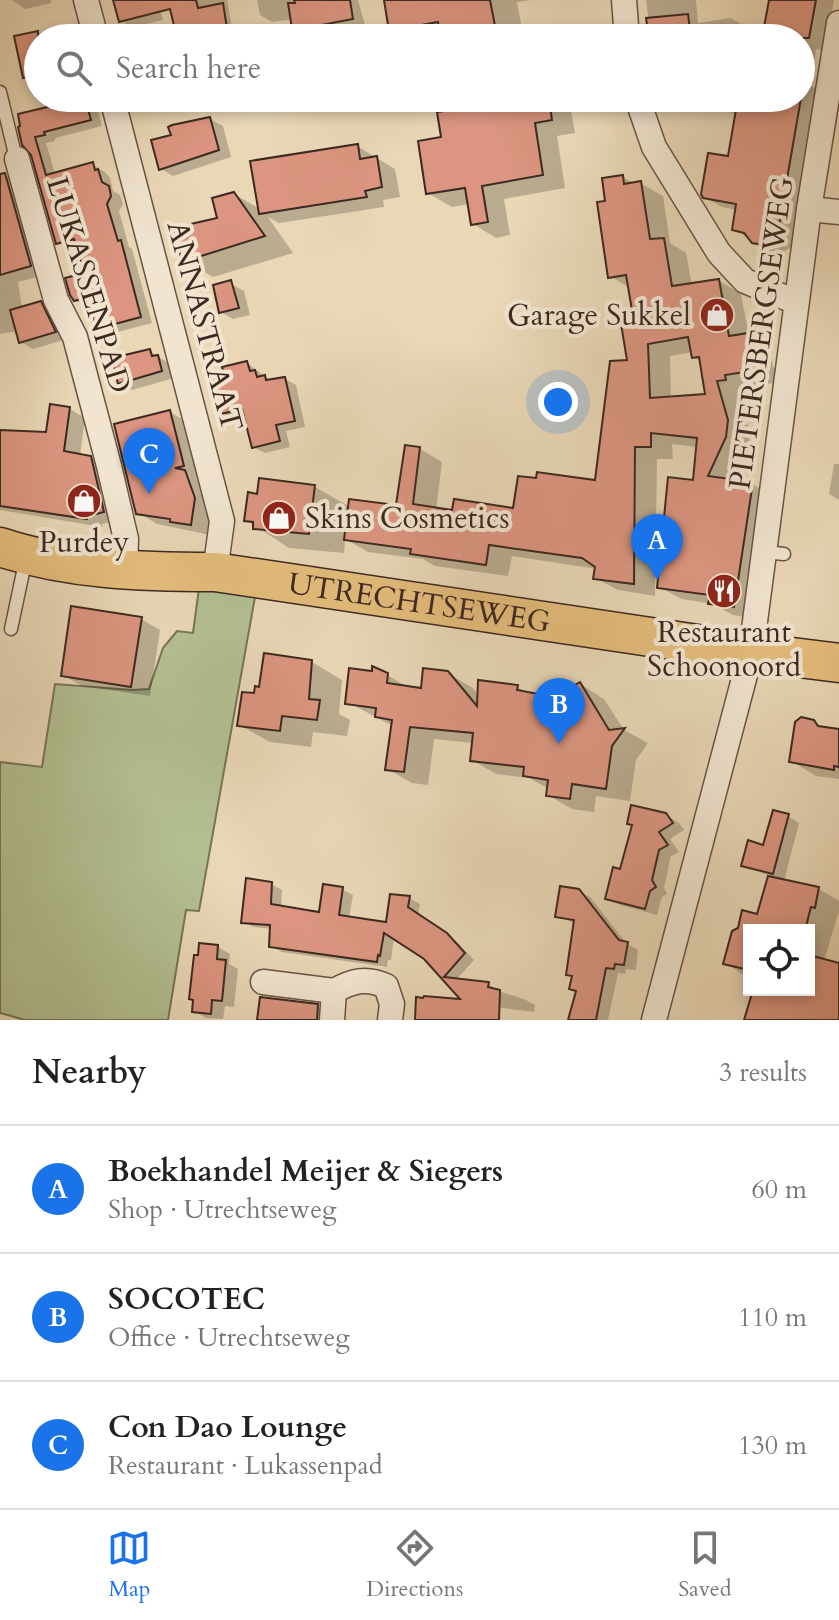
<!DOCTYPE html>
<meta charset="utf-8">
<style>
:root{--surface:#fff;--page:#f6f6f6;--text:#222;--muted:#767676;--line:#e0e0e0;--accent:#1a73e8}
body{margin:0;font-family:Cardo,serif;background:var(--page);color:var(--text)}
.controls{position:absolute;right:24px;bottom:24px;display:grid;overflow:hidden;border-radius:0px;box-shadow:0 4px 12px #0003}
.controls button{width:72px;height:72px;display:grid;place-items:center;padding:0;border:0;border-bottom:2px solid var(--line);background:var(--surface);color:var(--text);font:40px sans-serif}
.you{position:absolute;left:558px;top:402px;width:28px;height:28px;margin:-20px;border:6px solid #fff;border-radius:50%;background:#1a73e8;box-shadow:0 0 0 12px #1a73e833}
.badge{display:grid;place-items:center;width:52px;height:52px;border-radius:50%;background:var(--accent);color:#fff;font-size:26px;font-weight:700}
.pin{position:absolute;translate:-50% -66px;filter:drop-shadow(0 2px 4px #0008)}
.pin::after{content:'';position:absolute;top:42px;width:28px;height:24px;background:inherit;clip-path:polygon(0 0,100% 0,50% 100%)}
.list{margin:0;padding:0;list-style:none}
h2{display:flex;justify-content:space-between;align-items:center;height:104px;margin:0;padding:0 32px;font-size:34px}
h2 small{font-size:26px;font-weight:400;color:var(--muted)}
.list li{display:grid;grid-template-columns:52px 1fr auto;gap:24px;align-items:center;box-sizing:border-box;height:128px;padding:0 32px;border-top:2px solid var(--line)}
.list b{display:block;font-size:30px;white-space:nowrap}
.list p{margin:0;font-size:26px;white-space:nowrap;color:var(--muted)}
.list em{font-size:26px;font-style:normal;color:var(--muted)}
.icon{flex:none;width:44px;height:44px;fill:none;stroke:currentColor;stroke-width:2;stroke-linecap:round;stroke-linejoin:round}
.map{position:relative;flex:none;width:839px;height:1020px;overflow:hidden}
.search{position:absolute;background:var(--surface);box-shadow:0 4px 12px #0003;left:24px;right:24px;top:24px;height:88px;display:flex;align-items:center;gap:20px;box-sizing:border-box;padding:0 28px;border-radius:44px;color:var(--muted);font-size:30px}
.sheet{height:488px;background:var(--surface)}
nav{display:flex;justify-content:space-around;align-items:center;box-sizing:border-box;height:112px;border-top:2px solid var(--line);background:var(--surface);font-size:22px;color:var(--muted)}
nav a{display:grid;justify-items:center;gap:4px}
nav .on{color:var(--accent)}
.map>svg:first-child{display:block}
.green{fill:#b3bf91;stroke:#787459;stroke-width:2}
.shadow{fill:#0003;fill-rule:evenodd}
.building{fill:#db9580;stroke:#3d2921;stroke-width:2;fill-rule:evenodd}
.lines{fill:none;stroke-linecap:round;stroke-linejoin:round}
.service-casing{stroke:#685446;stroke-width:15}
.minor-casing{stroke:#685446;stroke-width:27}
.primary-casing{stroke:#3d2921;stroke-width:41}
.service{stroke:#f1e5d0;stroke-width:12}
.minor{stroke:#f1e5d0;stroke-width:24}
.primary{stroke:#e4bc7b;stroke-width:38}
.labels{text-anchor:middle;stroke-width:8;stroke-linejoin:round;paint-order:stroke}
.street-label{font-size:30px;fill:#3d2921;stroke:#f1e5d0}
.poi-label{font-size:30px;fill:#3d2921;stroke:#f1e5d0}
</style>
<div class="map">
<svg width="839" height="1020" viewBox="0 0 839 1020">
<rect width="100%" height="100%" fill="#e9d7b6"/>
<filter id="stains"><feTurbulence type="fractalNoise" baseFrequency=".0025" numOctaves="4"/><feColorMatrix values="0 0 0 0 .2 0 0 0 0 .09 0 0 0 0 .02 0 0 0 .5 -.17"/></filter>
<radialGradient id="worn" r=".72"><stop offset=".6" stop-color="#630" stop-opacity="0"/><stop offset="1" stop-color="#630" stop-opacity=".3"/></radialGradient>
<path class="green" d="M199 588 255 597 199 911 186 910 168 1020H25L0 1013V762L42 767 55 684 132 690 149 689 163 648 177 631 193 633Z"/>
<g class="shadow">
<path d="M12 0H51V3L25 9Z"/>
<path d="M116 0H157L163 20 132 27 121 21Z"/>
<path d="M185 0H227L234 38H179Z"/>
<path d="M257 0H358L365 25 327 32 328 38H301L295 35 293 19 272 22 260 15Z"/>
<path d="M386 0H531L517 2 522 29 470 38H449L442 34 441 29 403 36 391 29Z"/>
<path d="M646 0H696L698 23 730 18 741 24 746 38H651Z"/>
<path d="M771 0H834L825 51 816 49 811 86 820 91 794 246 781 253 771 252 734 229 737 210 722 207 704 197 729 158 755 98H801V38H764Z"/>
<path d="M61 28 75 38H38V84L25 77 17 38Z"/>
<path d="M481 98H569L575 133 557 136 565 188 504 199 510 235 496 238 473 224 469 204 452 207 428 193 443 139 455 111Z"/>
<path d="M655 98H695L688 109 682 105 667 108 656 101Z"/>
<path d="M706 98H748V116L733 113 722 107V105Z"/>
<path d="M86 100 97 107 102 126 55 138V141L46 143 55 174 93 165 105 172 110 178 113 191 120 195 123 204 119 211 129 247 132 249 152 323 110 334 98 327 92 306 87 307 75 300 86 275 78 247 70 249 58 242 33 154 24 144Z"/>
<path d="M210 119 223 126 231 157 173 176 161 169 173 136Z"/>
<path d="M357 146 395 169 400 197 383 200 384 207 279 223 268 217 293 253 213 277 183 260 219 219 234 194 260 209Z"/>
<path d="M5 175 20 184 45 275 18 282 22 309 41 304 53 311 67 339 33 349 21 342 18 331 0 334V176Z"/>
<path d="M623 177 635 184 640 183 663 196 670 243 686 253 692 285 719 281 741 294 749 336 769 348 773 367 778 371 780 382 747 387 748 392 738 393 750 434 748 450 733 482 752 484 774 497 757 619 733 615 713 604 682 599 659 587 694 482 698 447 672 444 673 459H657L655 596 618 590 595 578 597 569 512 556 508 576 435 566 423 559 368 552 345 539 344 553 289 548 246 520 259 496 315 487 350 507H398L420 449 442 462 436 510 454 512 515 510 597 483 630 362 636 323 630 288 610 276 608 202ZM693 352 694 357 701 362 707 396 671 399 670 356Z"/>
<path d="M231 284 244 291 250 315 233 319 221 312Z"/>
<path d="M149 351 170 364 174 378 132 390 120 383Z"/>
<path d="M247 363 271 381 285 379 296 385 305 427 286 431 290 447 265 453 253 447 246 417 234 420 223 413 227 379Z"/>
<path d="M70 409 85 418 80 456 90 457 106 466 118 520 102 524V527L0 510V432L48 434Z"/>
<path d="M170 412 189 423 202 476 196 478 204 483 213 510 210 535 157 524 137 512Z"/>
<path d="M834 464H839V500L829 494Z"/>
<path d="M141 619 160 630 150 696 82 686 63 675Z"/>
<path d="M312 662 342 680 339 714 350 720 347 736 313 732 311 747 270 742 239 725 255 695Z"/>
<path d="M447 673 473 688 479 696 517 687 531 695 555 699 580 684 604 699 624 730 648 743 636 760 630 801 596 796 594 812 572 809 548 795 549 789 529 778 496 774 472 760 474 743 434 739 428 785 412 783 387 769 393 726 347 702 387 675 411 689 423 690Z"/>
<path d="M813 722 827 729 839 731V779L816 776 791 761Z"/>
<path d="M666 815 679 823 684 830 670 839 679 852 671 856 664 888 667 894 662 897 657 915 620 905 607 898 622 872Z"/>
<path d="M788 816 799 823 784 881 819 889 839 901V911L824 961 839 965V1020H757L755 990H809V930H749V979L726 963 733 932 759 917 770 876 743 865 764 847Z"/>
<path d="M271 884 282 890 281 908 321 914 342 889 353 895 349 918 387 924 409 898 420 904 418 915 457 942 474 960 456 980 488 984 498 991 524 999 535 1005 534 1012 472 1004 461 997 425 958 394 937 391 960H388L387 967 282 952 271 946 272 929 253 927 243 921Z"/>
<path d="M579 891 591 898 626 943 638 950 636 970 626 969 625 974 618 973 608 1020H571L578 992 574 977 568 974 575 924 558 916Z"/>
<path d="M218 947 230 954 229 964 238 969 234 1007 225 1006 223 1019 206 1018 194 1011Z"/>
<path d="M317 1006 342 1020H259Z"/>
</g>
<g class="building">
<path d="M113 0H196L198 8 223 3 227 28 191 38H177L170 9 119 22Z"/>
<path d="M294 0H350L353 19 316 26 317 32 293 36 288 3H295Z"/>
<path d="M384 0H490L495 26 440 35 438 22 389 31Z"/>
<path d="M769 0H816L809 38H762Z"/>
<path d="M688 14 691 38H649L646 18Z"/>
<path d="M38 31V75L23 78 14 36Z"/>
<path d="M85 98 91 120 44 132 45 135 35 137 46 175 93 162 95 170 98 169 102 182 109 186 111 196 107 204 118 241 121 240 141 317 96 329 88 297 74 301 70 295 65 278 84 273 74 239 56 244 31 155 22 145 18 127 20 126 18 114Z"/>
<path d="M468 98H549L552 120 535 123 543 175 482 186 488 222 471 225 465 188 426 194 418 141 441 137 437 112 452 110 451 101Z"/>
<path d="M738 98H801L777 237 763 245 752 243 744 233 732 230 736 204 703 198 701 194 708 153 728 156Z"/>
<path d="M210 117 219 150 159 170 151 140 171 135 168 127 172 125Z"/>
<path d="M358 144 360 159 377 156 382 187 365 191 367 197 259 214 250 161Z"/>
<path d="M5 173 31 266 0 275V174Z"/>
<path d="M623 175 624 184 641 181 650 239 664 238 672 286 719 279 729 336 748 333 751 352 756 356 758 370 725 375 726 380 717 381 728 420 726 437 708 476 753 482 734 607 708 604 710 595 657 588 668 477 693 480 697 438 651 433V447H635L634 584 593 579 595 567 582 558 489 545 486 565 410 554 411 549 344 540 349 499 396 505 405 445 420 447 413 504 452 510 454 499 513 508 518 476 536 478 537 472 595 480 610 361 627 360 621 324 634 322 626 275 608 278 597 202 605 201 602 178ZM688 337 692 358 699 357 705 394 650 398 648 344Z"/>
<path d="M234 192 265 236 182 262 173 228 217 218 212 198Z"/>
<path d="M231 280 239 308 219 313 213 285Z"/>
<path d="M41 301 56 332 19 343 10 310Z"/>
<path d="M150 349 152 356 158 355 162 371 118 384 112 358Z"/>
<path d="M247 361 250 371 255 370 257 377 265 375 266 380 285 377 295 421 276 425 280 441 252 448 242 409 221 414 212 380 225 377 222 367Z"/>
<path d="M50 404 70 407 64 451 91 456 104 512 87 516V519L0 506V430L46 432Z"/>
<path d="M170 410 184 466 175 468 185 470 195 498 191 525 170 522V519L136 514 114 424Z"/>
<path d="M259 478 315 485 309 534 253 529V522L244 521 248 492 257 494Z"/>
<path d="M71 606 142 617 131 687 61 676Z"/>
<path d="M264 653 312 660 309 699 320 700 317 720 282 716 280 731 237 726 242 692 254 693 255 686 259 687Z"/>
<path d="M372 666 388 673 387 683 421 688 423 668 448 671 477 706 478 680 518 685 517 690 554 697 580 682 609 730 625 728 612 746 606 789 572 784 570 799 546 796 548 780 523 776 524 767 470 761 473 733 410 727 404 772 385 770 392 720 375 717 376 708 345 704 349 668 372 671Z"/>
<path d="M801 717 814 720 818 726 839 729V767L834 766V770L789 762 795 722Z"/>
<path d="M631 805 666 813 673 823 659 832 668 845 659 850 652 880 656 887 650 891 645 909 605 899 613 867 620 869 632 825 627 824Z"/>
<path d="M773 810 789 814 773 874 741 866 748 840 763 845Z"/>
<path d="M768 876 819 887 815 908 811 907 805 930H749V970L723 964 732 931 738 928 742 910 757 914Z"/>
<path d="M246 878 272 882 271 904 319 912 323 884 343 887 339 915 386 922 390 894 410 896 408 907 447 933 465 953 444 977 489 982 488 987 500 990 499 1020H415L416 997 423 998 424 996 460 999 424 959 384 933 380 956 378 955 377 962 269 947 270 925 241 923Z"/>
<path d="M560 886 579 889 619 940 628 942 624 965 615 964 614 969 606 968 596 1020H568L576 991 569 989 572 976 566 975 574 920 555 917Z"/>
<path d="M199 943 218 945 217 959 226 960 222 1001 212 1000 211 1014 192 1012 193 1000 189 999 194 955H198Z"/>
<path d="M813 956 839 963V1020H744L753 990H809V971Z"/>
<path d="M260 997 318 1004 317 1020H257Z"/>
</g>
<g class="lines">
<g class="service-casing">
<g id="service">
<path d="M0 92 14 150"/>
<path d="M764 552 784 554"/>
<path d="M11 629 26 558"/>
</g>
</g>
<g class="minor-casing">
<g id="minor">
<path d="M86 0 96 38"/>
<path d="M624 0 627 38"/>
<path d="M112 98 222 521 215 572"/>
<path d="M637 98 654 147 719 253 745 281 796 302"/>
<path d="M17 159 56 300 75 337 109 466 126 539 125 571"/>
<path d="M809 209 839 212"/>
<path d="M263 982 334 991"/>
<path d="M332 1020 334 991C352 981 366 977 386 986L392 1004 390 1020"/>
<path d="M654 1020 751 652 809 209 839 23"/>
</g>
</g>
<g class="primary-casing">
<g id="primary">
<path id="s1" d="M0 547C70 570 142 572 215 572L751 652 839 663"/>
</g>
</g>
<use href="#service" class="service"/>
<use href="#minor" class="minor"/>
<use href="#primary" class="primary"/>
</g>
<defs>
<g id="shop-disc" transform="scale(1.8)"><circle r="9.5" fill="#8f2418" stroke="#f1e5d0"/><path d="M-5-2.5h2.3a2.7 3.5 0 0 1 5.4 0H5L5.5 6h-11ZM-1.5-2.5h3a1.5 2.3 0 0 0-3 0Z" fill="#fff"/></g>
<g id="restaurant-disc" transform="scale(1.8)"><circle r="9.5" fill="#8f2418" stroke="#f1e5d0"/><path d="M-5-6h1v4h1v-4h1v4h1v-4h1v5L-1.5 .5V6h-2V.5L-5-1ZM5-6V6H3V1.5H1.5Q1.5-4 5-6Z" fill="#fff"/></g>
</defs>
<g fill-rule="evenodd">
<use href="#shop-disc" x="717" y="315"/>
<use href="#shop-disc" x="84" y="501"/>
<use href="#shop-disc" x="279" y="518"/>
<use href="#restaurant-disc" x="724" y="591"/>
</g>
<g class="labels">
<g class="street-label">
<text transform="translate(89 285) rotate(73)" y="10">LUKASSENPAD</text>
<text transform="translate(205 326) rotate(75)" y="10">ANNASTRAAT</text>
<text transform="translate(761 333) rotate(-82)" y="10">PIETERSBERGSEWEG</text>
<text dy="10" stroke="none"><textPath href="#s1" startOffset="424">UTRECHTSEWEG</textPath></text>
</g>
<g class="poi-label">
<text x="691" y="325" text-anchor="end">Garage Sukkel</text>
<text x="305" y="528" text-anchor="start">Skins Cosmetics</text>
<text x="84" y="552">Purdey</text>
<text x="724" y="642">Restaurant<tspan x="724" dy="34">Schoonoord</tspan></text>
</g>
</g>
<rect width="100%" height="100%" filter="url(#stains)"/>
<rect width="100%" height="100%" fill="url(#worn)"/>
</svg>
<div class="controls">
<button><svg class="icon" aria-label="locate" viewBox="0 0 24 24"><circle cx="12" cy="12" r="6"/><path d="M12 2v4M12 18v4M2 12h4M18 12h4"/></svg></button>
</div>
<div class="you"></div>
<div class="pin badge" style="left:657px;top:580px">A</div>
<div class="pin badge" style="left:559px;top:744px">B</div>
<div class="pin badge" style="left:149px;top:494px">C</div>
<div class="search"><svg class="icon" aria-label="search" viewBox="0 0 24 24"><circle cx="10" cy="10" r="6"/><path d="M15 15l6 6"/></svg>Search here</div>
</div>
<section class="sheet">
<h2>Nearby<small>3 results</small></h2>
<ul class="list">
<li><span class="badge">A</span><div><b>Boekhandel Meijer &amp; Siegers</b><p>Shop · Utrechtseweg</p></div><em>60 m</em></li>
<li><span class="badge">B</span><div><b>SOCOTEC</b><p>Office · Utrechtseweg</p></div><em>110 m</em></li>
<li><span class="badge">C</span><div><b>Con Dao Lounge</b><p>Restaurant · Lukassenpad</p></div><em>130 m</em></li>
</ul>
</section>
<nav>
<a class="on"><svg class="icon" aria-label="map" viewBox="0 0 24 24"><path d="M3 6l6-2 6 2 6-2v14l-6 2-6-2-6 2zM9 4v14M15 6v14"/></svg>Map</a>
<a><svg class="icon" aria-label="directions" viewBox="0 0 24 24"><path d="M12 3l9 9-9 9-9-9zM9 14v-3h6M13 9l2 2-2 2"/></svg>Directions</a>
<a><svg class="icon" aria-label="saved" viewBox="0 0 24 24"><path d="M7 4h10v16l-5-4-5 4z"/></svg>Saved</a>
</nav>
